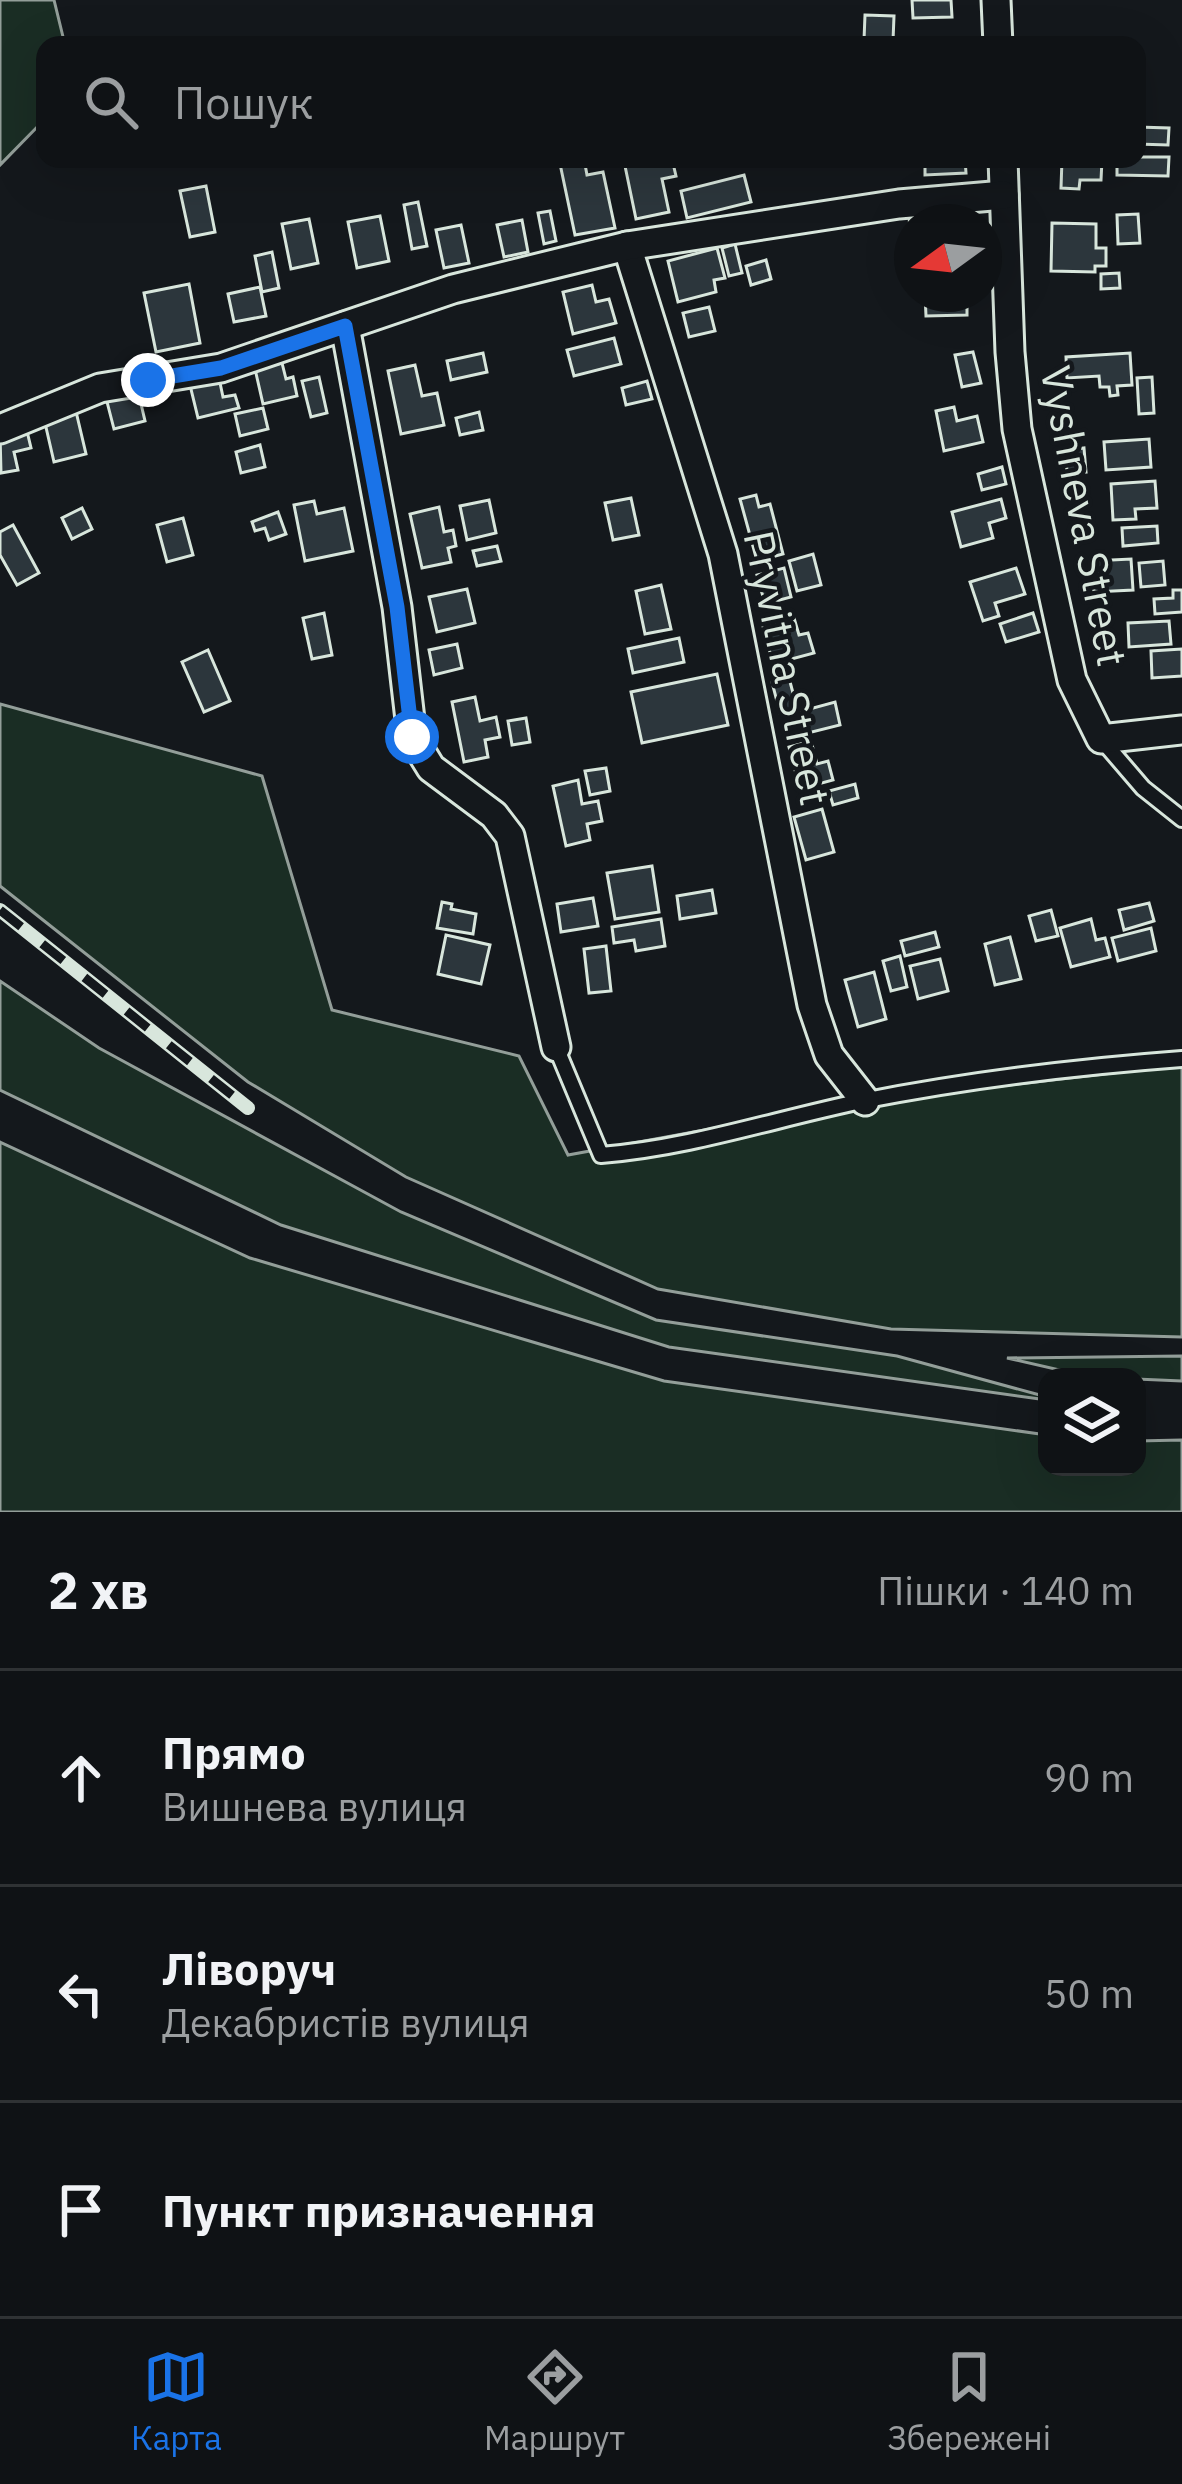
<!DOCTYPE html>
<html lang="uk">
<meta charset="utf-8">
<style>
:root{--surface:#0f1215;--page:#181b1e;--text:#f1f3f6;--muted:#9b9ea0;--line:#2f3234;--accent:#1a73e8}
body{margin:0;font-family:"IBM Plex Sans",sans-serif;background:var(--page);color:var(--text)}
.controls{position:absolute;right:36px;bottom:36px;display:grid;overflow:hidden;border-radius:24px;box-shadow:0 12px 48px #0002}
.controls button{width:108px;height:108px;display:grid;place-items:center;padding:0;border:0;border-bottom:3px solid var(--line);background:var(--surface);color:var(--text);font:60px sans-serif}
.compass{position:absolute;left:894px;top:204px;width:108px;height:108px;border-radius:50%;background:var(--surface);box-shadow:0 12px 48px #0002;rotate:255deg}
.stop{position:absolute;width:36px;height:36px;margin:-27px;border:9px solid #1a73e8;border-radius:50%;background:#fff}
.stop.end{background:#1a73e8;border-color:#fff;box-shadow:0 3px 12px #0008}
.list{margin:0;padding:0;list-style:none}
h2{display:flex;justify-content:space-between;align-items:center;height:156px;margin:0;padding:0 48px;font-size:51px}
h2 small{font-size:39px;font-weight:400;color:var(--muted)}
.list li{display:grid;grid-template-columns:78px 1fr auto;gap:36px;align-items:center;box-sizing:border-box;height:216px;padding:0 48px;border-top:3px solid var(--line)}
.list b{display:block;font-size:45px;white-space:nowrap}
.list p{margin:0;font-size:39px;white-space:nowrap;color:var(--muted)}
.list em{font-size:39px;font-style:normal;color:var(--muted)}
.icon{flex:none;width:66px;height:66px;fill:none;stroke:currentColor;stroke-width:2;stroke-linecap:round;stroke-linejoin:round}
.map{position:relative;flex:none;width:1182px;height:1512px;overflow:hidden}
.search{position:absolute;background:var(--surface);box-shadow:0 12px 48px #0002;left:36px;right:36px;top:36px;height:132px;display:flex;align-items:center;gap:30px;box-sizing:border-box;padding:0 42px;border-radius:24px;color:var(--muted);font-size:45px}
.sheet{height:804px;background:var(--surface)}
nav{display:flex;justify-content:space-around;align-items:center;box-sizing:border-box;height:168px;border-top:3px solid var(--line);background:var(--surface);font-size:33px;color:var(--muted)}
nav a{display:grid;justify-items:center;gap:6px}
nav .on{color:var(--accent)}
.map>svg:first-child{display:block}
.green{fill:#1a2d24;stroke:#939e99;stroke-width:3}
.building{fill:#2c363c;stroke:#d8e6dc;stroke-width:3}
.lines{fill:none;stroke-linecap:round;stroke-linejoin:round}
.service-casing{stroke:#d8e6dc;stroke-width:20}
.minor-casing{stroke:#d8e6dc;stroke-width:33}
.service{stroke:#14181c;stroke-width:14}
.minor{stroke:#14181c;stroke-width:27}
.rail-casing{stroke:#d8e6dc;stroke-width:14}
.rail{stroke:#14181c;stroke-width:9;stroke-dasharray:27;stroke-linecap:butt}
.route{stroke:#1a73e8;stroke-width:15}
.labels{text-anchor:middle;stroke-width:9;stroke-linejoin:round;paint-order:stroke}
.street-label{font-size:42px;fill:#d8e6dc;stroke:#14181c}
</style>
<div class="map">
<svg width="1182" height="1512" viewBox="0 0 1182 1512">
<rect width="100%" height="100%" fill="#14181c"/>
<g class="green">
<path d="M0 0H54L65 45H45V119L0 165Z"/>
<path d="M0 704 262 776 332 1010 519 1056 568 1155 845 1104 1182 1065V1337L891 1329 658 1289 406 1177 248 1082 0 886Z"/>
<path d="M0 981 99 1048 401 1212 656 1320 897 1356 1047 1397V1400L669 1347 281 1225 0 1090Z"/>
<path d="M0 1142 250 1258 664 1381 1047 1435V1467H1137V1441L1182 1440V1512H0Z"/>
<path d="M1182 1356V1381L1090 1377 1007 1358Z"/>
</g>
<g class="building">
<path d="M912 0H951L952 17 913 18Z"/>
<path d="M865 15 894 16 893 41 864 40Z"/>
<path d="M1137 127 1169 128 1168 145 1137 144Z"/>
<path d="M1137 157H1169L1168 176 1117 175V159Z"/>
<path d="M559 159H584L587 175 603 172 615 228 575 235Z"/>
<path d="M660 159H672L676 176 662 179 669 212 636 219 625 166Z"/>
<path d="M925 159H965L966 173 925 175Z"/>
<path d="M1062 159 1102 160 1101 180H1080L1079 189 1061 188Z"/>
<path d="M744 175 751 202 687 218 681 191Z"/>
<path d="M206 186 215 232 190 237 180 191Z"/>
<path d="M418 202 427 246 412 249 404 205Z"/>
<path d="M951 207 952 222H912L910 244 909 208Z"/>
<path d="M550 211 556 241 544 244 538 213Z"/>
<path d="M1138 214 1140 243 1118 244 1117 215Z"/>
<path d="M380 216 389 261 357 268 348 222Z"/>
<path d="M309 219 318 263 291 269 282 224Z"/>
<path d="M522 220 528 252 504 257 497 225Z"/>
<path d="M1052 223 1096 224V248H1106V266H1095V272L1051 271Z"/>
<path d="M461 225 469 263 444 268 436 230Z"/>
<path d="M735 244 742 273 729 276 722 248Z"/>
<path d="M717 248 725 278 714 280 716 292 678 302 668 261Z"/>
<path d="M272 252 279 288 262 292 255 256Z"/>
<path d="M766 260 771 279 751 285 746 266Z"/>
<path d="M1119 273 1120 288 1101 289V274Z"/>
<path d="M189 284 200 343 156 352 144 293Z"/>
<path d="M592 285 596 302 609 299 616 323 573 334 563 292Z"/>
<path d="M260 287 266 316 234 322 228 294Z"/>
<path d="M925 294H967V315L926 316Z"/>
<path d="M709 307 715 331 689 337 683 313Z"/>
<path d="M614 338 621 364 574 376 567 350Z"/>
<path d="M973 352 981 383 962 387 955 355Z"/>
<path d="M483 353 487 372 451 380 447 361Z"/>
<path d="M1130 353 1132 385 1117 386 1118 395 1110 396 1109 387H1100L1099 376 1067 378 1066 357Z"/>
<path d="M282 363 286 379 293 377 297 396 263 404 255 369Z"/>
<path d="M415 365 422 396 437 393 444 425 401 434 388 371Z"/>
<path d="M319 377 327 413 311 417 302 381Z"/>
<path d="M1152 377 1154 413 1139 414 1137 378Z"/>
<path d="M219 378 223 397 235 395 239 408 198 418 190 385Z"/>
<path d="M647 381 652 399 626 405 622 388Z"/>
<path d="M138 391 145 421 114 429 106 398Z"/>
<path d="M74 403 86 454 54 462 42 410Z"/>
<path d="M954 407 957 421 977 416 983 442 944 451 936 411Z"/>
<path d="M263 408 268 429 240 436 235 414Z"/>
<path d="M479 412 483 430 460 435 456 418Z"/>
<path d="M26 427 31 448 14 452 18 470 1 473 0 433Z"/>
<path d="M1149 439 1151 467 1106 470 1104 442Z"/>
<path d="M260 445 265 467 241 473 236 452Z"/>
<path d="M1084 448 1086 472 1067 473 1066 450Z"/>
<path d="M1002 467 1006 484 982 490 978 474Z"/>
<path d="M1155 481 1157 508 1135 509 1136 519 1113 520 1111 484Z"/>
<path d="M756 495 759 507 770 504 783 554 757 561 740 499Z"/>
<path d="M631 498 639 535 613 540 605 503Z"/>
<path d="M1001 499 1006 518 989 523 993 538 961 547 952 512Z"/>
<path d="M489 500 496 533 467 540 460 506Z"/>
<path d="M314 501 317 514 344 508 353 551 305 561 294 505Z"/>
<path d="M439 507 444 532 453 530 456 546 448 548 451 562 422 568 410 514Z"/>
<path d="M82 508 92 529 72 539 62 518Z"/>
<path d="M278 512 286 534 269 540 265 528 255 531 252 522Z"/>
<path d="M183 518 193 555 167 562 157 525Z"/>
<path d="M13 525 39 573 17 585 0 555V532Z"/>
<path d="M1157 526 1158 543 1123 546 1122 528Z"/>
<path d="M497 546 501 561 477 566 473 551Z"/>
<path d="M813 554 821 585 797 591 789 561Z"/>
<path d="M1131 559 1133 590 1094 592 1092 561Z"/>
<path d="M1163 561 1165 585 1141 587 1139 563Z"/>
<path d="M784 568 791 597 765 604 757 575Z"/>
<path d="M1016 568 1025 594 995 603 999 616 983 621 970 582Z"/>
<path d="M661 585 671 629 645 634 636 591Z"/>
<path d="M467 589 475 623 437 632 429 597Z"/>
<path d="M1173 590H1182V612L1155 614 1154 599 1173 598Z"/>
<path d="M324 613 332 655 312 659 303 618Z"/>
<path d="M1033 613 1039 632 1006 642 1000 624Z"/>
<path d="M794 618 799 635 808 633 814 653 773 664 763 626Z"/>
<path d="M1169 621 1171 644 1129 647 1128 623Z"/>
<path d="M679 638 684 662 633 673 628 649Z"/>
<path d="M457 644 462 668 434 675 429 650Z"/>
<path d="M1182 649V676L1152 678 1151 651Z"/>
<path d="M208 650 230 701 204 712 182 662Z"/>
<path d="M717 674 728 725 642 743 631 692Z"/>
<path d="M789 678 797 708 780 713 772 682Z"/>
<path d="M475 697 480 721 496 717 500 737 485 740 488 757 464 762 452 702Z"/>
<path d="M835 702 840 725 808 733 802 711Z"/>
<path d="M526 718 530 742 512 745 508 721Z"/>
<path d="M811 741 817 764 828 761 833 780 800 789 789 747Z"/>
<path d="M606 768 610 791 590 795 585 771Z"/>
<path d="M578 780 582 804 598 801 602 821 587 824 590 840 566 846 553 786Z"/>
<path d="M855 784 858 798 833 805 829 791Z"/>
<path d="M822 809 834 852 806 860 794 817Z"/>
<path d="M652 866 659 912 615 919 607 873Z"/>
<path d="M712 890 716 913 680 919 677 896Z"/>
<path d="M593 898 598 926 561 932 557 904Z"/>
<path d="M442 902 452 904 451 909 476 914 473 934 437 928Z"/>
<path d="M1149 903 1154 921 1124 930 1119 910Z"/>
<path d="M1051 910 1058 936 1036 941 1029 916Z"/>
<path d="M661 919 665 946 636 951 634 940 614 943 612 927Z"/>
<path d="M1091 919 1096 940 1105 938 1110 957 1071 967 1060 928Z"/>
<path d="M1151 928 1156 951 1118 961 1112 938Z"/>
<path d="M935 932 939 947 905 956 901 941Z"/>
<path d="M446 935 490 945 481 984 438 974Z"/>
<path d="M1010 937 1021 979 995 985 985 944Z"/>
<path d="M606 946 611 991 589 993 584 949Z"/>
<path d="M900 956 907 987 891 991 883 961Z"/>
<path d="M940 959 948 991 918 999 910 966Z"/>
<path d="M874 972 886 1019 858 1027 845 980Z"/>
</g>
<g class="lines">
<g class="service-casing">
<g id="service">
<path d="M1101 739 1143 788 1182 819"/>
<path d="M556 1047 601 1155C690 1148 775 1119 862 1101 968 1080 1075 1067 1182 1059"/>
</g>
</g>
<g class="minor-casing">
<g id="minor">
<path d="M996 0 998 45"/>
<path d="M1003 159 1010 352 1017 429 1072 680 1101 739 1182 730"/>
<path d="M627 246 723 554 812 1005 829 1055 865 1101"/>
<path d="M345 326 397 607 412 737 431 768 494 815 510 836 556 1047"/>
<path d="M0 429 100 388 221 368 453 289 627 246 899 204 1004 195"/>
</g>
</g>
<use href="#service" class="service"/>
<use href="#minor" class="minor"/>
<g class="rail-casing">
<path id="rail" d="M0 910 248 1108"/>
</g>
<use href="#rail" class="rail"/>
</g>
<g class="lines">
<path class="route" d="M148 380 221 368 345 326 397 607 412 737"/>
</g>
<g class="labels">
<g class="street-label">
<text transform="translate(1084 516) rotate(79)" y="15">Vyshneva Street</text>
<text transform="translate(787 668) rotate(78)" y="15">Pryvitna Street</text>
</g>
</g>
</svg>
<div class="controls">
<button><svg class="icon" aria-label="layers" viewBox="0 0 24 24"><path d="M12 4l9 5-9 5-9-5zM3 14l9 5 9-5"/></svg></button>
</div>
<svg class="compass" viewBox="-18 -18 36 36"><path d="M0-13l5 13h-10z" fill="#e53935"/><path d="M0 13l5-13h-10z" fill="#9b9ea0"/></svg>
<div class="stop" style="left:412px;top:737px"></div>
<div class="stop end" style="left:148px;top:380px"></div>
<div class="search"><svg class="icon" aria-label="search" viewBox="0 0 24 24"><circle cx="10" cy="10" r="6"/><path d="M15 15l6 6"/></svg>Пошук</div>
</div>
<section class="sheet">
<h2>2 хв<small>Пішки · 140 m</small></h2>
<ul class="list">
<li><svg class="icon" aria-label="ahead" viewBox="0 0 24 24"><path d="M12 20V5M6 11l6-6 6 6"/></svg><div><b>Прямо</b><p>Вишнева вулиця</p></div><em>90 m</em></li>
<li><svg class="icon" aria-label="left" viewBox="0 0 24 24"><path d="M17 20v-9H6M10 6l-5 5 5 5"/></svg><div><b>Ліворуч</b><p>Декабристів вулиця</p></div><em>50 m</em></li>
<li><svg class="icon" aria-label="arrive" viewBox="0 0 24 24"><path d="M6 21V4h12l-3 4 3 4H6"/></svg><div><b>Пункт призначення</b></div></li>
</ul>
</section>
<nav>
<a class="on"><svg class="icon" aria-label="map" viewBox="0 0 24 24"><path d="M3 6l6-2 6 2 6-2v14l-6 2-6-2-6 2zM9 4v14M15 6v14"/></svg>Карта</a>
<a><svg class="icon" aria-label="directions" viewBox="0 0 24 24"><path d="M12 3l9 9-9 9-9-9zM9 14v-3h6M13 9l2 2-2 2"/></svg>Маршрут</a>
<a><svg class="icon" aria-label="saved" viewBox="0 0 24 24"><path d="M7 4h10v16l-5-4-5 4z"/></svg>Збережені</a>
</nav>
